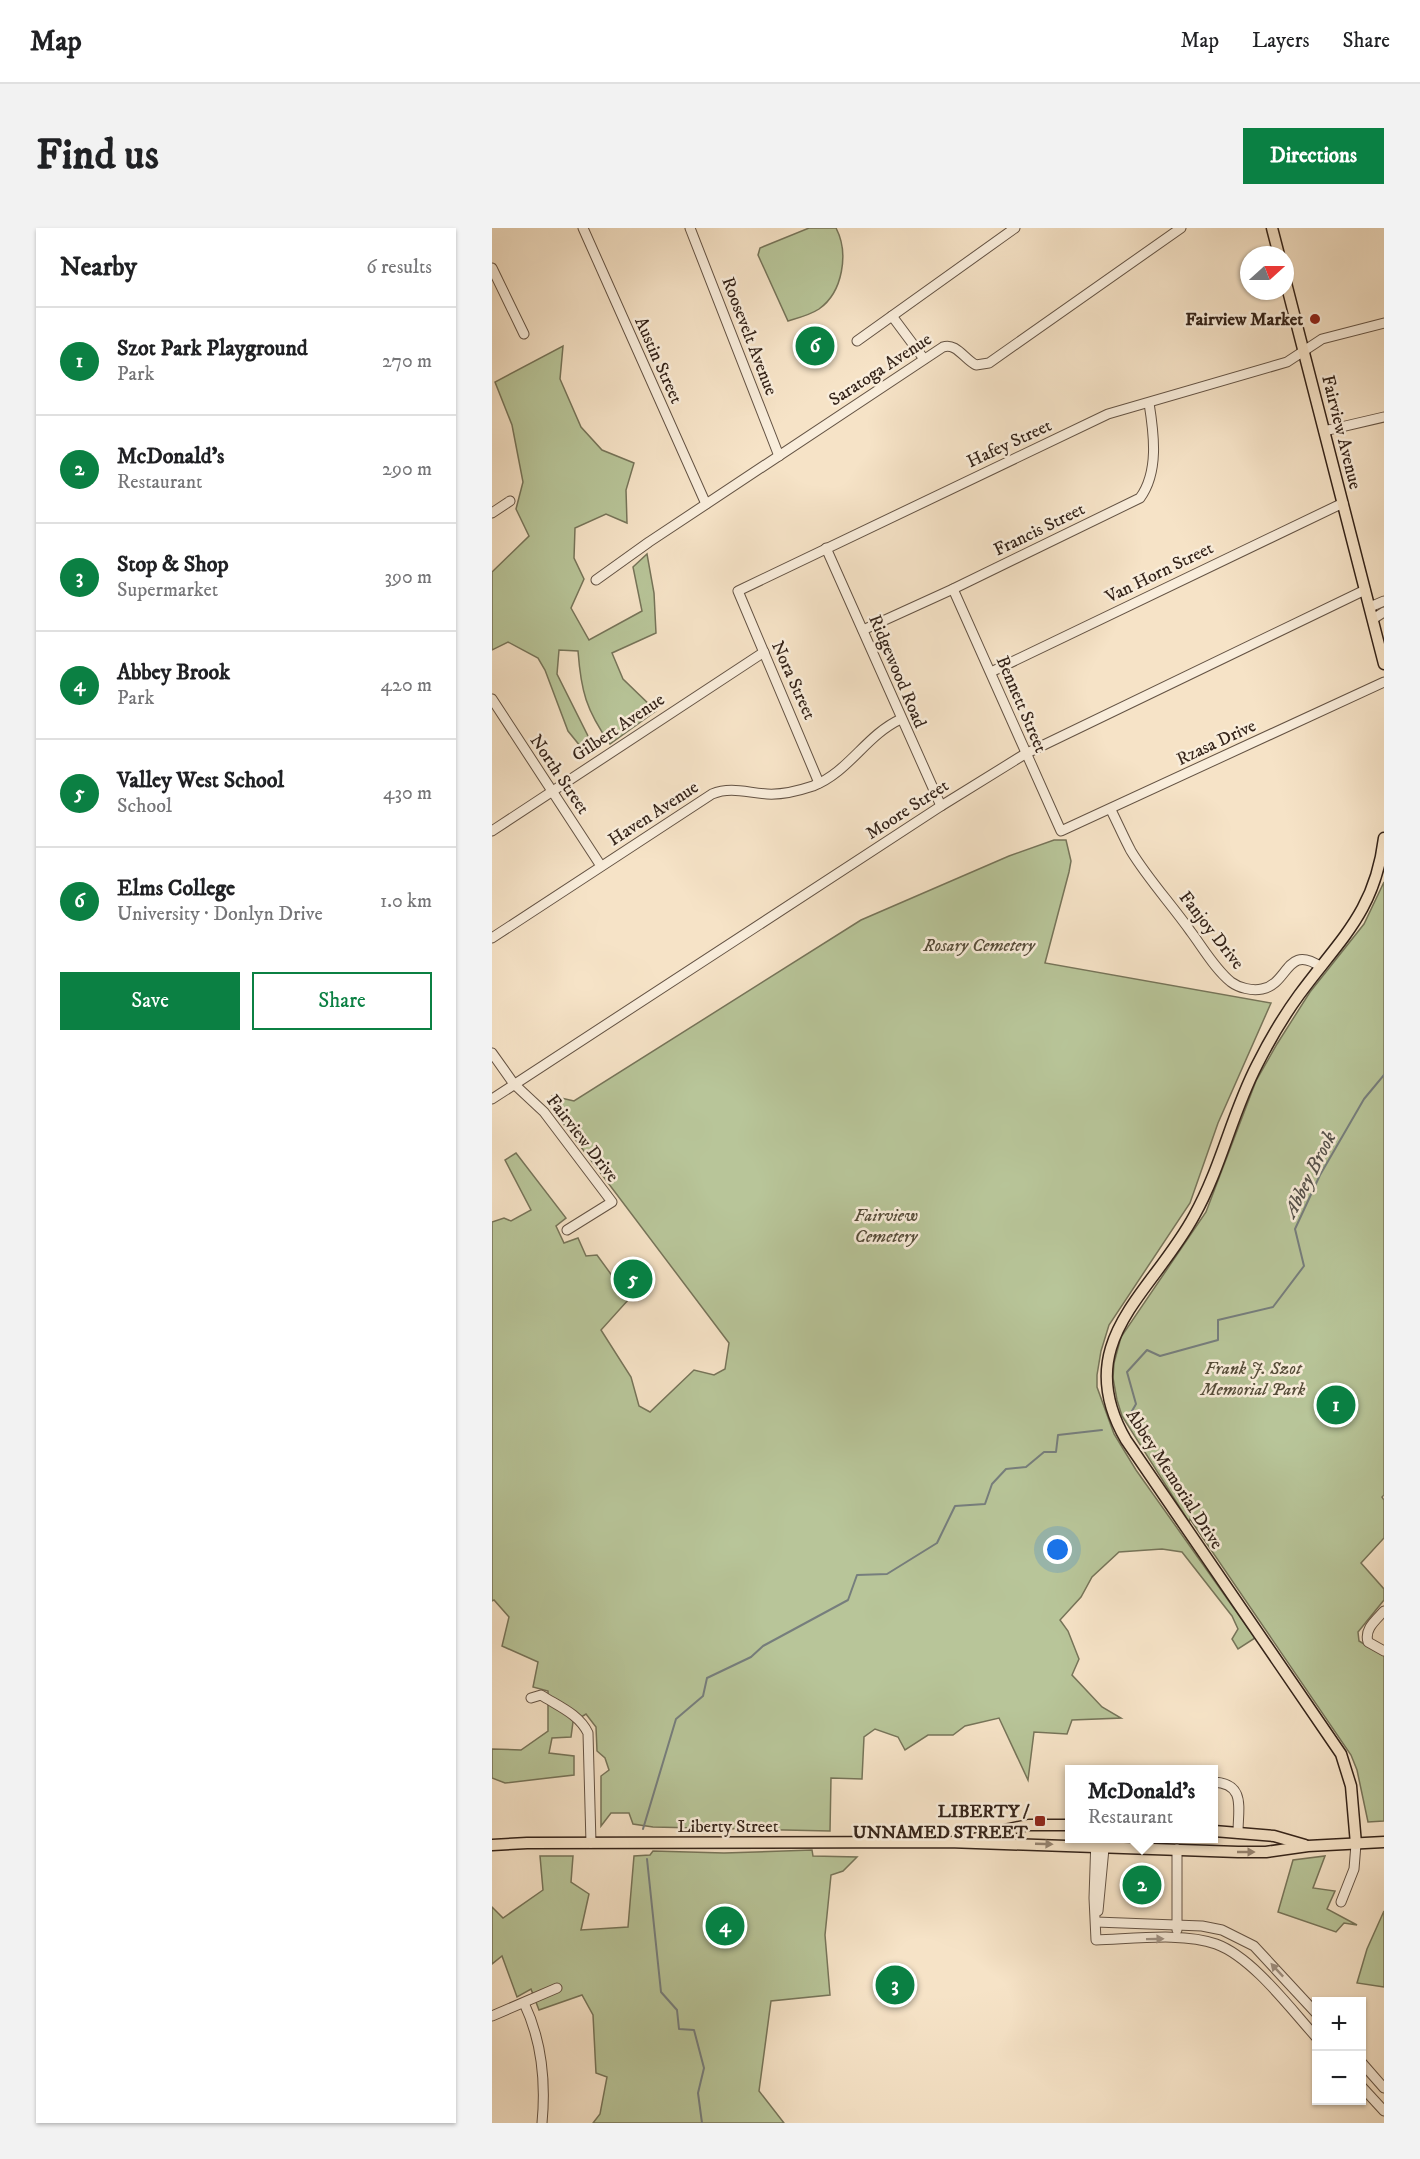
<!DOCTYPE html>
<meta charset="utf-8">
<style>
:root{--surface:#fff;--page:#f2f2f2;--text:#202124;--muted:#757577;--line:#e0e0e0;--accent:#0b8043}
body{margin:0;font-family:"IM FELL DW Pica",serif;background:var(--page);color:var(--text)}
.controls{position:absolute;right:18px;bottom:18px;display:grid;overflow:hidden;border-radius:0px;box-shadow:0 2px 4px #0004}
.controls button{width:54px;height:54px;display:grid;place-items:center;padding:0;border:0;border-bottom:2px solid var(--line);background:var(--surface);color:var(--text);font:30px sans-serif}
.compass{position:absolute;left:748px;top:18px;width:54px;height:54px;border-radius:50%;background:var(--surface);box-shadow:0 2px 4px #0004;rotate:69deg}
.you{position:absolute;left:566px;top:1322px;width:21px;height:21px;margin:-15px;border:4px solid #fff;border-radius:50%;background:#1a73e8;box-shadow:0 0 0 9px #1a73e833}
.badge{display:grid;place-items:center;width:39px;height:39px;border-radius:50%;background:var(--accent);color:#fff;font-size:20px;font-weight:700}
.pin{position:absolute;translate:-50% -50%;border:3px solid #fff;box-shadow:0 2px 6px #0006}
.popup{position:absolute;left:573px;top:1537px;width:153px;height:78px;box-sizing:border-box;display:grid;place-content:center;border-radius:0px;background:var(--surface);filter:drop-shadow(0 2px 4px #0005);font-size:20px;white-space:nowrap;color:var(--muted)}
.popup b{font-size:22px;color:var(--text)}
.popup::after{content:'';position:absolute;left:50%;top:100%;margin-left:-12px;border:12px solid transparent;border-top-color:var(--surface)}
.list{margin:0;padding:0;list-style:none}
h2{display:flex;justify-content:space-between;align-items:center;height:78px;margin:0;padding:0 24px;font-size:26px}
h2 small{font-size:20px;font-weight:400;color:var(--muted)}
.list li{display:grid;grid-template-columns:39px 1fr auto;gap:18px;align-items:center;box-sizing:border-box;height:108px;padding:0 24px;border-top:2px solid var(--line)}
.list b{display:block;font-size:22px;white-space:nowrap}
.list p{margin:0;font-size:20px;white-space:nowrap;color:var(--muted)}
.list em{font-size:20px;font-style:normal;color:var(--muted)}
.actions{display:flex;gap:12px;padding:18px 24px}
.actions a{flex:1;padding:14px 0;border:2px solid var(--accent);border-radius:0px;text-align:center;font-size:21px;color:var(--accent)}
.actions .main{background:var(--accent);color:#fff}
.map{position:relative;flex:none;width:892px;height:1895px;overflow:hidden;border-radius:0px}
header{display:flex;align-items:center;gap:36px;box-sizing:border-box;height:84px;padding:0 30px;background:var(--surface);border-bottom:2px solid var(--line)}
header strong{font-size:28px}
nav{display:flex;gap:33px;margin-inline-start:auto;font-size:21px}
.intro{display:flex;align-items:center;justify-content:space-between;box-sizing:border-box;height:144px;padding:0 36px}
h1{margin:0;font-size:42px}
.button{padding:15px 27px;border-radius:0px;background:var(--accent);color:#fff;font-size:21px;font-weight:700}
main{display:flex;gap:36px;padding:0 36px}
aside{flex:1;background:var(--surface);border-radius:0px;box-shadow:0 2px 4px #0004}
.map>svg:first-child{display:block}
.green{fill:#b8c599;stroke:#767459;stroke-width:1.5}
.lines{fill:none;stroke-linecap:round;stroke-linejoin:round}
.stream{stroke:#767e7d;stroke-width:2}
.minor-casing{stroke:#645344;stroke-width:11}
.major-casing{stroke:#342319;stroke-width:13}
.minor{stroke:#f9eddb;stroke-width:9}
.major{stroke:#f6e3c7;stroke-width:10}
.oneway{fill:#958370}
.oneway2{fill:#a09284}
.poi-dot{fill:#8f2418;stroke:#f9eddb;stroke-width:2}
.labels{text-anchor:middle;stroke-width:5;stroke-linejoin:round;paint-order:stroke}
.poi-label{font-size:18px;font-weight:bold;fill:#342319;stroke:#f9eddb;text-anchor:end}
.street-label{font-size:18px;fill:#342319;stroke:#f9eddb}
.park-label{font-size:18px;font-style:italic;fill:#554c39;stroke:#f9eddb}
.water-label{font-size:20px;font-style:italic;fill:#55514b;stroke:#f9eddb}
</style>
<header>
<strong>Map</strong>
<nav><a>Map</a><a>Layers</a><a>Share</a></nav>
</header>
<div class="intro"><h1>Find us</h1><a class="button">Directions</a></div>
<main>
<aside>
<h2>Nearby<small>6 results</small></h2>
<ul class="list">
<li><span class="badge">1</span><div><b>Szot Park Playground</b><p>Park</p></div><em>270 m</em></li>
<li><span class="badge">2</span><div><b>McDonald's</b><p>Restaurant</p></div><em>290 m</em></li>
<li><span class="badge">3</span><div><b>Stop &amp; Shop</b><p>Supermarket</p></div><em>390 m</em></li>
<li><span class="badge">4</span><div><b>Abbey Brook</b><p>Park</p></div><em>420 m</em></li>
<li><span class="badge">5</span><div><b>Valley West School</b><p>School</p></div><em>430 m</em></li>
<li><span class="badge">6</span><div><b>Elms College</b><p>University · Donlyn Drive</p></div><em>1.0 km</em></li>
</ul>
<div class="actions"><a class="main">Save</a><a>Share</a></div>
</aside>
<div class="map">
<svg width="892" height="1895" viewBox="0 0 892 1895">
<rect width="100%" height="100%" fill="#f6e3c7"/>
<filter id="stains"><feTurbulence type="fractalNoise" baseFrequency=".00333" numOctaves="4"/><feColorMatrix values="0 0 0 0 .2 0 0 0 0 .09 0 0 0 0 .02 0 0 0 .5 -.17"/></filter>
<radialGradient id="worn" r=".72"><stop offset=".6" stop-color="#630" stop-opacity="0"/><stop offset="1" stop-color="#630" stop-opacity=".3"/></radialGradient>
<g class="green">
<path d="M317 0H344C357 25 351 64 327 81 318 87 306 90 296 93L266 27 268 20Z"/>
<path d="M71 118 68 151 89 199 110 222 142 235 134 262 135 295 114 286 83 300 82 330 92 351 79 380 97 412 150 383 141 339 155 326 162 365 164 405 120 425 131 451 164 483 118 516C94 482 89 463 86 423L67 422 65 446 102 520 93 524 76 503 53 442 46 430 16 414 0 422V344L37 308 24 281 31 254 20 197 3 154Z"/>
<path d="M562 612H574L579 633 577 644 553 735 779 775 726 895 698 975 617 1097 609 1123 605 1147V1159L622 1206 644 1242 763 1410 746 1421 740 1411 746 1401 740 1388 690 1324 670 1321 627 1324 600 1349 589 1369 568 1392 576 1403 587 1431 580 1447 610 1479 629 1490 580 1492 575 1506 542 1504 536 1552 507 1490 473 1498 461 1507H436L413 1522 406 1509 383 1501 372 1509 370 1551 339 1550 338 1603 161 1599 141 1596 137 1585H119L109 1598V1548L117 1542 113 1530 105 1523 104 1499 94 1486 81 1494 79 1509 60 1510 57 1525 82 1528V1547L13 1555 0 1550V1521L29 1522 56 1503V1463L41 1459 46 1434 10 1418 17 1389 2 1372 0 1373V994L12 990 19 993 39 982 13 932 24 925 74 990 64 998 72 1015 86 1010 94 1028 105 1027 137 1071 109 1102 139 1149 147 1178 158 1184 202 1142 222 1147 233 1141 237 1115 58 878 60 868 82 873 369 692 517 628Z"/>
<path d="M892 654V1267L890 1269 892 1272V1310L869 1335 892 1361V1372L866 1404 867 1413 892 1428V1593L876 1594 865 1542 859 1527 698 1291 697 1294 630 1188 625 1172 621 1150 622 1135 629 1109 714 984 764 853 785 816 818 764 872 696Z"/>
<path d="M320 1622 321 1628 365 1629 351 1643 339 1647 333 1707 338 1767 279 1773 267 1863 292 1895H101L108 1886 115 1849 104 1845 101 1787 90 1767 47 1782 39 1761 25 1769 10 1728 0 1736V1679L11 1690 51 1662 48 1628H81L79 1654 97 1666 89 1702 136 1699 142 1628 158 1627 161 1623 232 1625Z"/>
<path d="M833 1628 821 1660 843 1663 835 1681 865 1697 852 1695 844 1704 786 1684 801 1632Z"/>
<path d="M892 1683V1759L865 1755 875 1721Z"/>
</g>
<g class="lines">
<g class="stream">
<path d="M636 1190 644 1176 635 1144 655 1122 668 1128 726 1112V1092L781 1079 812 1038 803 1001 828 947 872 871 892 847"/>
<path d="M151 1601 184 1491 211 1468 215 1450 259 1429 271 1418 356 1372 365 1347 395 1346 445 1315 463 1278 493 1276 500 1256 514 1241 534 1239 552 1224H564L566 1207 610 1202"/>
<path d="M155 1631 169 1764 185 1782 187 1801 202 1802 212 1840 206 1865 210 1895"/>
</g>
<g class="minor-casing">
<g id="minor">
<path d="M91 0 214 276"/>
<path d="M198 0 287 228"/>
<path d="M0 40 32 106"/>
<path d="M400 88 432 131"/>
<path d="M365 113 523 0"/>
<path d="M832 203 892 189"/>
<path d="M0 285 18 273"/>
<path d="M334 320 449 578"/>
<path d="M104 352 157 314 451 119C464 114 473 132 484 137L497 135 689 0"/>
<path d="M461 361 569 603 892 454"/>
<path d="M878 379 892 373"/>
<path d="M881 391 892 384"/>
<path d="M371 402 461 361 648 270C667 244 662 206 657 175"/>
<path d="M499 444 851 275"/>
<path d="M0 471 109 638"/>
<path d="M327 555 246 363 616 186 795 134 830 111 892 95"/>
<path d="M619 582C626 596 632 610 639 623 656 651 680 677 699 704 711 720 723 741 739 754 747 760 760 763 770 761 797 756 794 715 829 739"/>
<path d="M0 603 272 424"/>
<path d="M0 710 220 566C239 558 256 565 275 566 290 567 306 563 321 558 357 544 374 507 409 491"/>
<path d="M0 825 22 856 52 884 120 974 75 1002"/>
<path d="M0 871 449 578 533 526 873 362"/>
<path d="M892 1383C884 1392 872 1401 876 1414L892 1423"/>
<path d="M39 1470 49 1467C66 1478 87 1486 96 1505L99 1615"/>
<path d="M722 1554C754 1556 746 1580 746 1605"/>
<path d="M604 1610 602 1670 604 1712C639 1711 692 1704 724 1716 760 1729 798 1780 824 1809"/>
<path d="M849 1674 862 1641 864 1616"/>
<path d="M606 1683 613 1610"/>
<path d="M604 1694 710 1698 730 1702 762 1718 824 1785"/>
<path d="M685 1702V1621"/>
<path d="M32 1775C50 1813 54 1853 50 1895"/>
<path d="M0 1788 65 1760"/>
<path d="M870 1835 892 1860"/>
<path d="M870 1859 892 1883"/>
</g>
</g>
<g class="major-casing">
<g id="major">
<path d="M780 0 787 27"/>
<path d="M793 51 892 436"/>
<path d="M722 1603 782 1608 813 1617"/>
<path d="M482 1611 517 1601 537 1597H578"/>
<path d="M864 1616 859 1558 849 1526 634 1212C577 1114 660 1066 702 988 729 940 740 885 765 837 777 813 791 789 807 767 848 711 883 684 892 610"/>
<path d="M0 1617 35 1615 456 1614 746 1624H774L816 1618 892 1614"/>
</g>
</g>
<use href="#minor" class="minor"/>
<use href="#major" class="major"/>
</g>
<defs><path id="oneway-solid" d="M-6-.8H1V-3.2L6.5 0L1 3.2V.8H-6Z" transform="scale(1.5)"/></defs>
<g class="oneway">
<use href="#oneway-solid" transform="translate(552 1616) rotate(2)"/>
<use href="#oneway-solid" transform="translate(754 1624)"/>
</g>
<g class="oneway2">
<use href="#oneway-solid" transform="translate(663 1711) rotate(-1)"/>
<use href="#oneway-solid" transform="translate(785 1742) rotate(-133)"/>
</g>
<g class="poi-dot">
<circle cx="823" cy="91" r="6"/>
<rect x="542" y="1587" width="12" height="12" rx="3"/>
</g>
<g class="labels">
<g class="poi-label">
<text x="811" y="97">Fairview Market</text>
<text x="536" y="1589">LIBERTY /<tspan x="536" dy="21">UNNAMED STREET</tspan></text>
</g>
<g class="street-label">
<text transform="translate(258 108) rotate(69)" y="6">Roosevelt Avenue</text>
<text transform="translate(167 132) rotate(66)" y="6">Austin Street</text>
<text transform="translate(388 141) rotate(-33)" y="6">Saratoga Avenue</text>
<text transform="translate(850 204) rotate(76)" y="6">Fairview Avenue</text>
<text transform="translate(517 215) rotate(-25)" y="6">Hafey Street</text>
<text transform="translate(547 301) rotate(-26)" y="6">Francis Street</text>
<text transform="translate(667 344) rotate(-26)" y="6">Van Horn Street</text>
<text transform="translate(406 443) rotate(67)" y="6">Ridgewood Road</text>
<text transform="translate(302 452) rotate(66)" y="6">Nora Street</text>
<text transform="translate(530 476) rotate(67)" y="6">Bennett Street</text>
<text transform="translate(126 499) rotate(-34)" y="6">Gilbert Avenue</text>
<text transform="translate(724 514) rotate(-25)" y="6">Rzasa Drive</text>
<text transform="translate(68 546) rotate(56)" y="6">North Street</text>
<text transform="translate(415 581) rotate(-33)" y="6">Moore Street</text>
<text transform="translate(161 585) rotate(-33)" y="6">Haven Avenue</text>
<text transform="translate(720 702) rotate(52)" y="6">Fanjoy Drive</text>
<text transform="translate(91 910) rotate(52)" y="6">Fairview Drive</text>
<text transform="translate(683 1251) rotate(57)" y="6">Abbey Memorial Drive</text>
<text x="236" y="1604">Liberty Street</text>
</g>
<g class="park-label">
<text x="487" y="723">Rosary Cemetery</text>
<text x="394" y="993">Fairview<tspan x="394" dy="21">Cemetery</tspan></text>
<text x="761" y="1146">Frank J. Szot<tspan x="761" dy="21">Memorial Park</tspan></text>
</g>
<g class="water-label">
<text transform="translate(817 946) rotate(-63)" y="7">Abbey Brook</text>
</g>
</g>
<rect width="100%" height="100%" filter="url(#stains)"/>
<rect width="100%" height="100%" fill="url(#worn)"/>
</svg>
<div class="controls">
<button>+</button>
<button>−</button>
</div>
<svg class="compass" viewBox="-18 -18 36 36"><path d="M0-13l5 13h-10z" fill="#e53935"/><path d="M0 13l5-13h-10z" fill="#757577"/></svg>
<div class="you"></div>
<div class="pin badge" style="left:844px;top:1177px">1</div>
<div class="pin badge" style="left:650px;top:1657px">2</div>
<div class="popup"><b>McDonald's</b>Restaurant</div>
<div class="pin badge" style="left:403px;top:1757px">3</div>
<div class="pin badge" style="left:233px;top:1698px">4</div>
<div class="pin badge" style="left:141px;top:1051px">5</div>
<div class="pin badge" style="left:323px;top:118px">6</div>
</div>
</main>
